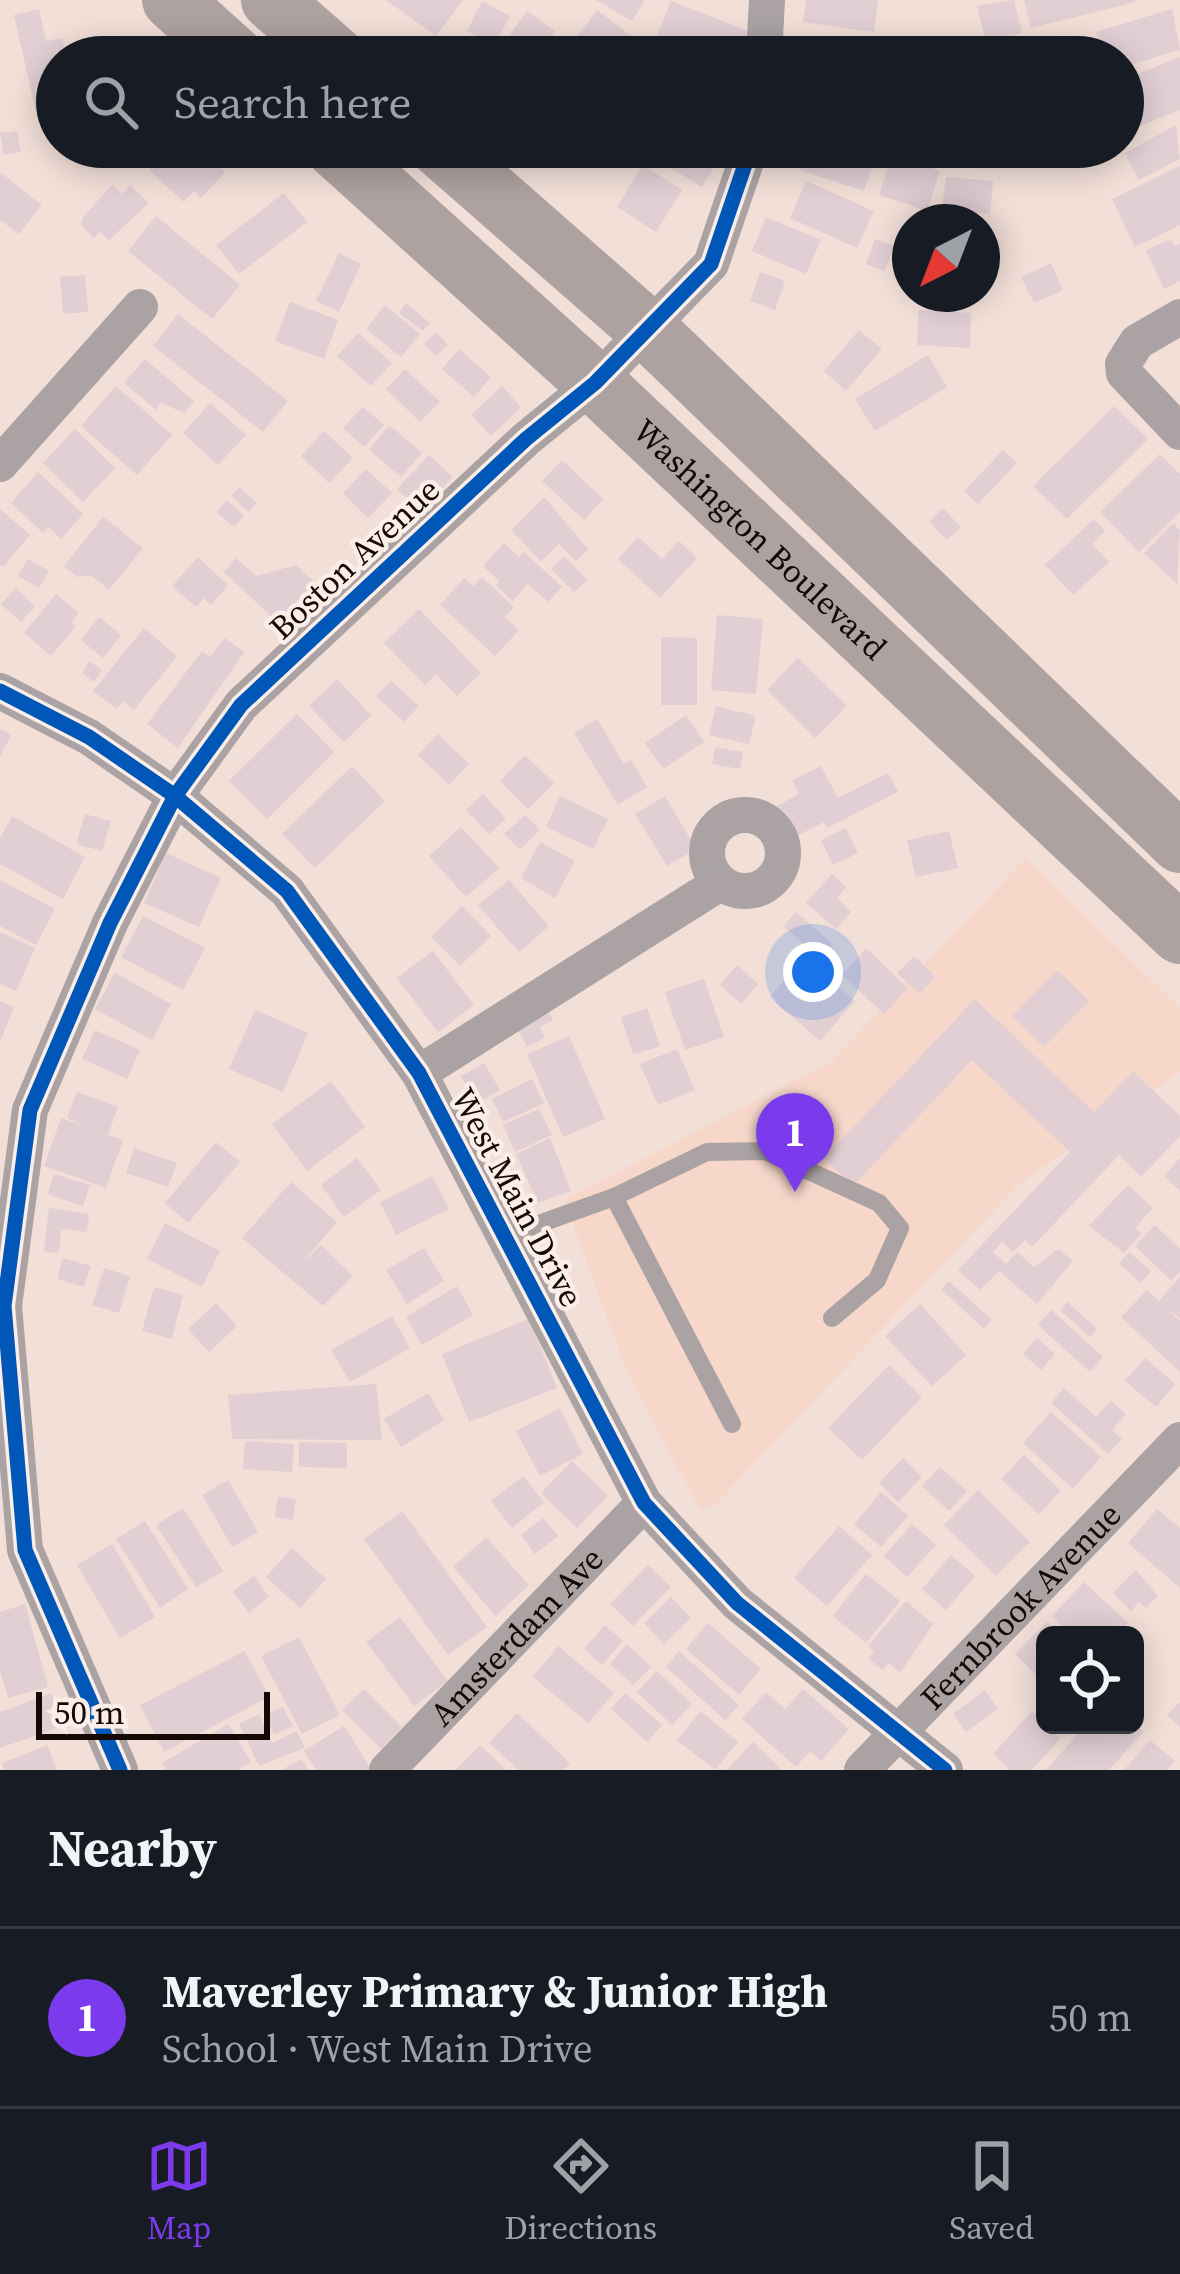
<!DOCTYPE html>
<meta charset="utf-8">
<style>
:root{--surface:#171b24;--page:#242831;--text:#f1f3f6;--muted:#9ea1a6;--line:#363941;--accent:#7c3aed}
body{margin:0;font-family:"Source Serif 4",serif;background:var(--page);color:var(--text)}
.controls{position:absolute;right:36px;bottom:36px;display:grid;overflow:hidden;border-radius:18px;box-shadow:0 6px 30px #0003}
.controls button{width:108px;height:108px;display:grid;place-items:center;padding:0;border:0;border-bottom:3px solid var(--line);background:var(--surface);color:var(--text);font:60px sans-serif}
.compass{position:absolute;left:892px;top:204px;width:108px;height:108px;border-radius:50%;background:var(--surface);box-shadow:0 6px 30px #0003;rotate:222deg}
.scale{position:absolute;left:36px;bottom:30px;width:234px;box-sizing:border-box;padding-left:12px;border:6px solid #140905;border-top:0;font-size:33px;line-height:42px;white-space:nowrap;color:#140905;-webkit-text-stroke:9px #fbede7;paint-order:stroke}
.you{position:absolute;left:813px;top:972px;width:42px;height:42px;margin:-30px;border:9px solid #fff;border-radius:50%;background:#1a73e8;box-shadow:0 0 0 18px #1a73e833}
.badge{display:grid;place-items:center;width:78px;height:78px;border-radius:50%;background:var(--accent);color:#fff;font-size:39px;font-weight:700}
.pin{position:absolute;translate:-50% -99px;filter:drop-shadow(0 3px 6px #0008)}
.pin::after{content:'';position:absolute;top:63px;width:42px;height:36px;background:inherit;clip-path:polygon(0 0,100% 0,50% 100%)}
.list{margin:0;padding:0;list-style:none}
h2{display:flex;justify-content:space-between;align-items:center;height:156px;margin:0;padding:0 48px;font-size:51px}
h2 small{font-size:39px;font-weight:400;color:var(--muted)}
.list li{display:grid;grid-template-columns:78px 1fr auto;gap:36px;align-items:center;box-sizing:border-box;height:180px;padding:0 48px;border-top:3px solid var(--line)}
.list b{display:block;font-size:45px;white-space:nowrap}
.list p{margin:0;font-size:39px;white-space:nowrap;color:var(--muted)}
.list em{font-size:39px;font-style:normal;color:var(--muted)}
.icon{flex:none;width:66px;height:66px;fill:none;stroke:currentColor;stroke-width:2;stroke-linecap:round;stroke-linejoin:round}
.map{position:relative;flex:none;width:1180px;height:1770px;overflow:hidden}
.search{position:absolute;background:var(--surface);box-shadow:0 6px 30px #0003;left:36px;right:36px;top:36px;height:132px;display:flex;align-items:center;gap:30px;box-sizing:border-box;padding:0 42px;border-radius:66px;color:var(--muted);font-size:45px}
.sheet{height:336px;background:var(--surface)}
nav{display:flex;justify-content:space-around;align-items:center;box-sizing:border-box;height:168px;border-top:3px solid var(--line);background:var(--surface);font-size:33px;color:var(--muted)}
nav a{display:grid;justify-items:center;gap:6px}
nav .on{color:var(--accent)}
.map>svg:first-child{display:block}
.built{fill:#f6d7ca}
.building{fill:#e1cfd4}
.lines{fill:none;stroke-linecap:round;stroke-linejoin:round}
.service{stroke:#aba3a3;stroke-width:18}
.minor{stroke:#aba3a3;stroke-width:36}
.trunk{stroke:#aea2a0;stroke-width:60}
.cycleway-casing{stroke:#fbede7;stroke-width:22}
.cycleway{stroke:#0057b8;stroke-width:15}
.labels{text-anchor:middle;stroke-width:9;stroke-linejoin:round;paint-order:stroke}
.street-label{font-size:33px;fill:#140905;stroke:#fbede7}
</style>
<div class="map">
<svg width="1180" height="1770" viewBox="0 0 1180 1770">
<rect width="100%" height="100%" fill="#f2dfd8"/>
<path class="built" d="M1026 858 1180 1008V1072L1019 1184 715 1505 700 1510 626 1370 564 1200 832 1061Z"/>
<g class="building">
<path d="M386 0H463L436 36Z"/>
<path d="M596 0H645L632 21Z"/>
<path d="M806 0H878L874 32 803 22Z"/>
<path d="M1014 0 1022 33 986 41 977 6Z"/>
<path d="M1024 0H1135L1136 2 1031 28Z"/>
<path d="M482 1 510 16 494 46 467 31Z"/>
<path d="M671 1 753 33 744 57H702L656 38Z"/>
<path d="M39 9 46 41 62 38 67 57H57V108L36 112 14 15Z"/>
<path d="M1172 9 1180 50 1123 67V57H1103L1096 32Z"/>
<path d="M597 10 637 40 624 57H602L576 38Z"/>
<path d="M527 11 555 31 537 57H517L502 46Z"/>
<path d="M812 37 897 42 896 57H811Z"/>
<path d="M1180 57V110L1123 133V80Z"/>
<path d="M1176 125 1180 159 1139 180 1125 153Z"/>
<path d="M17 131 21 152 4 155 0 133Z"/>
<path d="M154 147H199L225 172 201 198 194 191 184 202 149 170 160 159 151 151Z"/>
<path d="M575 147H611L596 165Z"/>
<path d="M636 147H718L724 150 702 187Z"/>
<path d="M808 147 877 152 864 191 800 170Z"/>
<path d="M898 147H977L973 165Z"/>
<path d="M892 154 940 171 927 211 879 195Z"/>
<path d="M643 165 682 190 656 232 617 207Z"/>
<path d="M1180 166V225L1135 247 1112 199Z"/>
<path d="M0 172 42 205 19 234 0 220Z"/>
<path d="M946 177 993 181 990 214 942 209Z"/>
<path d="M806 181 874 211 857 248 790 218Z"/>
<path d="M112 185 122 194 130 185 149 203 109 240 99 232 94 238 81 225 83 217Z"/>
<path d="M284 193 307 222 239 274 216 245Z"/>
<path d="M156 216 240 285 212 319 128 251Z"/>
<path d="M766 217 821 240 806 274 752 251Z"/>
<path d="M875 239 894 246 885 271 866 264Z"/>
<path d="M1171 239 1174 246 1180 243V281L1164 289 1146 250Z"/>
<path d="M339 253 361 264 339 312 316 301Z"/>
<path d="M1051 263 1063 290 1034 303 1021 277Z"/>
<path d="M760 272 785 281 775 310 750 301Z"/>
<path d="M85 275 88 312 63 314 60 277Z"/>
<path d="M290 302 338 320 324 359 275 341Z"/>
<path d="M406 303 430 323 423 331 399 313Z"/>
<path d="M385 305 420 334 401 357 366 329Z"/>
<path d="M918 310 971 313 970 348 917 345Z"/>
<path d="M178 314 288 401 263 432 153 346Z"/>
<path d="M859 330 882 349 846 391 824 371Z"/>
<path d="M436 332 448 345 436 356 424 344Z"/>
<path d="M358 333 392 363 371 386 337 356Z"/>
<path d="M459 349 491 377 474 397 442 369Z"/>
<path d="M928 355 947 387 875 431 855 399Z"/>
<path d="M145 359 194 401 184 413 161 403 156 410 124 383Z"/>
<path d="M405 369 440 402 420 422 386 389Z"/>
<path d="M116 386 172 435 137 475 81 426Z"/>
<path d="M502 386 521 407 491 436 471 415Z"/>
<path d="M210 403 246 435 218 465 183 433Z"/>
<path d="M1114 406 1148 439 1067 519 1033 486Z"/>
<path d="M363 407 384 425 364 447 343 428Z"/>
<path d="M389 425 422 453 401 477 369 450Z"/>
<path d="M75 429 115 468 83 502 43 463Z"/>
<path d="M324 431 353 458 329 483 301 456Z"/>
<path d="M1003 450 1017 463 978 504 964 491Z"/>
<path d="M1160 454 1180 474V512L1139 552 1100 512Z"/>
<path d="M429 455 453 477 421 511 397 489Z"/>
<path d="M562 460 603 499 584 520 542 481Z"/>
<path d="M366 469 392 493 368 518 343 493Z"/>
<path d="M38 472 83 514 61 539 49 527 43 533 11 503Z"/>
<path d="M239 487 257 503 249 512 231 496Z"/>
<path d="M544 497 588 549 576 561 559 544 541 561 511 530Z"/>
<path d="M227 500 244 516 234 527 216 512Z"/>
<path d="M943 508 961 527 947 540 929 522Z"/>
<path d="M0 509 30 535 3 567 0 565Z"/>
<path d="M103 517 143 548 109 590 91 575 77 577 64 566Z"/>
<path d="M1094 519 1105 531 1092 544 1109 562 1073 595 1045 565Z"/>
<path d="M1173 523 1180 530 1177 584 1144 553Z"/>
<path d="M638 537 662 559 679 541 697 558 660 598 618 559Z"/>
<path d="M504 543 519 557 524 552 562 587 548 602 528 584 513 601 496 585 499 581 483 566Z"/>
<path d="M564 556 587 580 574 592 551 569Z"/>
<path d="M198 557 228 585 211 605 204 598 196 607 172 586Z"/>
<path d="M236 558 256 576 296 565 315 583 277 622 224 572Z"/>
<path d="M28 559 49 571 39 588 18 576Z"/>
<path d="M482 577 514 607 505 617 519 630 495 656 440 605 464 578 473 586Z"/>
<path d="M16 588 35 606 21 622 1 604Z"/>
<path d="M56 594 79 613 71 622 76 626 51 656 24 633Z"/>
<path d="M419 609 481 673 457 696 436 674 425 685 384 643Z"/>
<path d="M717 615 763 619 756 694 711 690Z"/>
<path d="M99 617 121 635 103 658 81 640Z"/>
<path d="M144 628 177 656 134 710 123 701 116 709 93 691Z"/>
<path d="M661 637 697 638V705H661Z"/>
<path d="M225 638 244 652 178 748 147 724 202 651 210 657Z"/>
<path d="M798 658 847 706 815 738 767 690Z"/>
<path d="M89 661 102 670 94 682 82 673Z"/>
<path d="M337 679 371 715 344 742 309 706Z"/>
<path d="M391 681 419 706 404 722 376 696Z"/>
<path d="M716 706 756 716 749 744 709 735Z"/>
<path d="M297 714 334 752 267 819 229 781Z"/>
<path d="M686 715 704 742 663 769 645 743Z"/>
<path d="M597 719 624 764 631 760 647 787 618 805 574 733Z"/>
<path d="M0 729 11 735 0 757Z"/>
<path d="M438 734 469 764 449 785 418 755Z"/>
<path d="M715 747 743 752 740 769 712 764Z"/>
<path d="M525 755 554 783 528 809 500 781Z"/>
<path d="M352 766 385 801 315 868 282 834Z"/>
<path d="M821 766 838 798 888 773 898 792 827 828 824 822 791 839 775 807 799 794 792 780Z"/>
<path d="M483 794 506 819 489 834 466 810Z"/>
<path d="M560 796 608 819 593 849 546 827Z"/>
<path d="M665 796 696 849 667 866 635 814Z"/>
<path d="M85 814 111 821 102 851 76 844Z"/>
<path d="M525 815 540 830 520 850 504 834Z"/>
<path d="M12 816 85 857 63 899 0 864V838Z"/>
<path d="M461 827 499 868 466 897 429 856Z"/>
<path d="M846 828 858 853 833 865 821 840Z"/>
<path d="M949 831 958 868 916 877 907 840Z"/>
<path d="M540 842 575 861 555 898 521 878Z"/>
<path d="M166 853 221 878 199 927 144 903Z"/>
<path d="M832 874 846 887 837 898 851 912 836 929 806 903Z"/>
<path d="M0 880 55 909 36 945 0 926Z"/>
<path d="M509 880 549 926 519 952 478 905Z"/>
<path d="M462 906 491 936 460 966 431 937Z"/>
<path d="M796 912 833 944 820 959 784 926Z"/>
<path d="M143 916 205 948 183 990 121 957Z"/>
<path d="M0 932 35 948 16 991 0 984Z"/>
<path d="M866 948 908 988 884 1014 842 975Z"/>
<path d="M433 951 474 1005 438 1032 397 978Z"/>
<path d="M914 956 936 977 919 994 897 973Z"/>
<path d="M804 957 855 1001 820 1041 770 997Z"/>
<path d="M737 965 758 984 741 1004 720 985Z"/>
<path d="M1057 970 1089 1001 1044 1047 1012 1016Z"/>
<path d="M115 973 171 1004 152 1040 95 1009Z"/>
<path d="M704 979 724 1037 685 1050 665 992Z"/>
<path d="M975 999 1094 1112 1133 1071 1180 1116V1136L1141 1177 1119 1155 1032 1247 1025 1240 1013 1252 1002 1242 993 1252 1006 1264 1017 1252 1034 1267 1058 1249 1073 1261 1037 1304 999 1271 980 1290 958 1270 1070 1152 972 1060 853 1186 824 1158Z"/>
<path d="M0 1001 14 1007 0 1042Z"/>
<path d="M647 1008 660 1046 633 1055 621 1017Z"/>
<path d="M255 1010 308 1033 283 1092 229 1069Z"/>
<path d="M548 1011 553 1020 539 1027 545 1038 527 1047 517 1028Z"/>
<path d="M95 1030 140 1050 127 1079 82 1059Z"/>
<path d="M569 1036 605 1119 563 1137 527 1054Z"/>
<path d="M677 1049 695 1090 658 1105 640 1064Z"/>
<path d="M484 1063 500 1090 476 1104 461 1076Z"/>
<path d="M532 1079 544 1103 503 1122 492 1099Z"/>
<path d="M331 1081 365 1127 307 1171 272 1124Z"/>
<path d="M77 1092 118 1107 108 1135 123 1140 106 1188 44 1166 61 1118 84 1126 67 1118Z"/>
<path d="M539 1109 552 1135 515 1152 503 1125Z"/>
<path d="M550 1138 571 1191 538 1203 516 1154Z"/>
<path d="M216 1142 240 1162 188 1223 165 1203Z"/>
<path d="M134 1148 177 1163 168 1187 126 1173Z"/>
<path d="M357 1158 381 1190 344 1217 321 1185Z"/>
<path d="M1180 1158V1191L1164 1176Z"/>
<path d="M54 1174 90 1185 83 1206 48 1194Z"/>
<path d="M432 1176 449 1209 396 1235 380 1202Z"/>
<path d="M291 1182 337 1222 300 1265 321 1245 353 1276 323 1306 242 1238Z"/>
<path d="M1128 1185 1153 1208 1135 1228 1142 1234 1124 1253 1089 1226Z"/>
<path d="M49 1208 89 1214 87 1232 61 1229 59 1253 44 1252Z"/>
<path d="M165 1223 220 1251 202 1287 147 1259Z"/>
<path d="M1155 1225 1180 1249V1272L1171 1280 1135 1246Z"/>
<path d="M424 1248 444 1281 407 1304 386 1270Z"/>
<path d="M1129 1252 1151 1271 1141 1283 1119 1264Z"/>
<path d="M63 1258 91 1266 84 1287 57 1279Z"/>
<path d="M104 1268 130 1276 119 1313 92 1305Z"/>
<path d="M1180 1277V1318L1165 1307 1180 1321V1372L1121 1317 1147 1290 1159 1301Z"/>
<path d="M949 1281 992 1320 984 1329 941 1289Z"/>
<path d="M457 1286 473 1315 422 1345 406 1317Z"/>
<path d="M154 1287 183 1295 172 1339 142 1331Z"/>
<path d="M1067 1302 1097 1329 1090 1337 1060 1310Z"/>
<path d="M216 1303 237 1326 209 1352 188 1329Z"/>
<path d="M920 1304 966 1355 932 1386 885 1336Z"/>
<path d="M1051 1310 1103 1357 1090 1372 1038 1325Z"/>
<path d="M392 1316 410 1348 350 1382 331 1350Z"/>
<path d="M529 1319 557 1388 469 1422 442 1354Z"/>
<path d="M1037 1338 1055 1354 1041 1370 1023 1354Z"/>
<path d="M1145 1358 1175 1384 1156 1407 1125 1381Z"/>
<path d="M889 1365 922 1397 862 1460 828 1428Z"/>
<path d="M376 1384 382 1440 232 1439 228 1395Z"/>
<path d="M1064 1388 1096 1417 1111 1401 1126 1414 1112 1430 1122 1439 1108 1454 1051 1403Z"/>
<path d="M428 1393 444 1420 401 1447 384 1419Z"/>
<path d="M560 1408 583 1454 540 1476 516 1431Z"/>
<path d="M1051 1412 1101 1457 1073 1489 1023 1443Z"/>
<path d="M245 1441 294 1444 292 1472 243 1469Z"/>
<path d="M299 1442 347 1443V1468L299 1467Z"/>
<path d="M1024 1455 1061 1491 1039 1514 1001 1479Z"/>
<path d="M903 1458 922 1477 898 1502 879 1483Z"/>
<path d="M572 1461 608 1496 577 1528 541 1493Z"/>
<path d="M940 1467 967 1491 949 1511 922 1486Z"/>
<path d="M523 1476 544 1502 512 1528 491 1501Z"/>
<path d="M228 1480 258 1532 232 1547 202 1495Z"/>
<path d="M978 1490 1030 1542 996 1576 944 1525Z"/>
<path d="M881 1492 908 1516 881 1547 854 1524Z"/>
<path d="M278 1497 296 1499 293 1520 275 1517Z"/>
<path d="M183 1508 223 1571 196 1587 156 1525Z"/>
<path d="M1157 1509 1180 1528V1588L1128 1543Z"/>
<path d="M402 1511 487 1627 448 1655 364 1539Z"/>
<path d="M543 1518 558 1536 535 1554 521 1535Z"/>
<path d="M145 1521 188 1589 160 1608 116 1539Z"/>
<path d="M912 1524 936 1545 907 1577 884 1556Z"/>
<path d="M839 1526 872 1555 827 1606 794 1578Z"/>
<path d="M486 1537 529 1585 496 1616 453 1567Z"/>
<path d="M112 1544 155 1617 120 1638 77 1565Z"/>
<path d="M292 1548 326 1579 300 1608 266 1577Z"/>
<path d="M951 1555 975 1576 946 1610 922 1589Z"/>
<path d="M648 1565 671 1587 633 1626 610 1604Z"/>
<path d="M1136 1570 1158 1596 1146 1608 1139 1602 1131 1611 1113 1593Z"/>
<path d="M866 1574 900 1601 866 1643 833 1616Z"/>
<path d="M254 1576 269 1597 249 1613 233 1591Z"/>
<path d="M1084 1582 1128 1623 1117 1635H1072L1052 1616Z"/>
<path d="M671 1597 691 1618 664 1644 644 1623Z"/>
<path d="M906 1601 933 1624 900 1673 889 1663 882 1670 868 1658 874 1651 868 1646Z"/>
<path d="M25 1604 48 1687 8 1698 0 1671V1612Z"/>
<path d="M400 1617 448 1681 414 1706 366 1642Z"/>
<path d="M1047 1622 1060 1635H1045V1684L1015 1654Z"/>
<path d="M708 1623 761 1669 739 1695 686 1649Z"/>
<path d="M605 1625 623 1641 602 1665 584 1649Z"/>
<path d="M299 1637 340 1715 302 1734 261 1656Z"/>
<path d="M627 1644 651 1667 633 1685 610 1664Z"/>
<path d="M558 1646 614 1693 588 1723 533 1677Z"/>
<path d="M245 1651 269 1697 164 1752 140 1705Z"/>
<path d="M679 1651 739 1705 725 1720 666 1667Z"/>
<path d="M657 1671 692 1704 672 1725 637 1692Z"/>
<path d="M364 1689 402 1727 381 1749 342 1710Z"/>
<path d="M803 1689 849 1729 821 1761 810 1751 796 1767 742 1719 766 1692 785 1709Z"/>
<path d="M985 1690 998 1709 966 1732 953 1714Z"/>
<path d="M51 1693 63 1726 0 1748V1712Z"/>
<path d="M625 1693 662 1725 647 1742 611 1709Z"/>
<path d="M1180 1702V1727L1167 1715Z"/>
<path d="M283 1707 293 1726 274 1735 264 1715Z"/>
<path d="M701 1711 738 1742 715 1770 677 1740Z"/>
<path d="M1032 1711 1061 1738 1032 1770H1010L993 1754Z"/>
<path d="M517 1713 570 1763 564 1770H519L489 1743Z"/>
<path d="M259 1714 272 1743 297 1731 305 1748 259 1766 239 1724Z"/>
<path d="M228 1724 251 1762 237 1770H166L162 1763Z"/>
<path d="M1086 1725H1136L1144 1731 1109 1770H1046Z"/>
<path d="M344 1726 372 1770H316L304 1751Z"/>
<path d="M1150 1740 1175 1761 1167 1770H1124Z"/>
<path d="M753 1742 782 1770H726Z"/>
<path d="M47 1745 57 1770H4L2 1763Z"/>
<path d="M480 1745 506 1770H455Z"/>
<path d="M302 1759 308 1770H281Z"/>
</g>
<g class="lines">
<g class="service">
<path d="M614 1197 732 1424"/>
<path d="M508 1235 614 1197 707 1152 765 1151 879 1203 900 1228 877 1280 832 1318"/>
</g>
<g class="minor">
<path d="M764 57 767 0"/>
<path d="M1180 317 1137 342 1123 364 1124 373 1180 432"/>
<path d="M0 464 140 307"/>
<path d="M0 691 89 737 175 796 287 891 419 1073 644 1503 737 1603 945 1770"/>
<circle cx="745" cy="853" r="38"/>
<path d="M419 1073 720 883"/>
<path d="M120 1770 25 1550 4 1306 30 1110 110 923 175 796 241 705 526 439 595 383 711 264 751 147"/>
<path id="s1" d="M387 1770 644 1503"/>
<path id="s2" d="M862 1770 1180 1440"/>
</g>
<g class="trunk">
<path d="M172 0 235 57"/>
<path d="M271 0 336 57"/>
<path id="s3" d="M334 147 595 383 1180 934"/>
<path d="M439 147 649 331 1180 843"/>
</g>
<g class="cycleway-casing">
<g id="cycleway">
<path d="M0 691 89 737 175 796 287 891 419 1073 644 1503 737 1603 945 1770"/>
<path d="M120 1770 25 1550 4 1306 30 1110 110 923 175 796 241 705 526 439 595 383 711 264 751 147"/>
</g>
</g>
<use href="#cycleway" class="cycleway"/>
</g>
<g class="labels">
<g class="street-label">
<text dy="12" stroke="none"><textPath href="#s3" startOffset="579">Washington Boulevard</textPath></text>
<text transform="translate(354 558) rotate(-43)" y="12">Boston Avenue</text>
<text transform="translate(518 1197) rotate(62)" y="12">West Main Drive</text>
<text dy="12" stroke="none"><textPath href="#s2" startOffset="228">Fernbrook Avenue</textPath></text>
<text dy="12" stroke="none"><textPath href="#s1" startOffset="186">Amsterdam Ave</textPath></text>
</g>
</g>
</svg>
<div class="controls">
<button><svg class="icon" aria-label="locate" viewBox="0 0 24 24"><circle cx="12" cy="12" r="6"/><path d="M12 2v4M12 18v4M2 12h4M18 12h4"/></svg></button>
</div>
<svg class="compass" viewBox="-18 -18 36 36"><path d="M0-13l5 13h-10z" fill="#e53935"/><path d="M0 13l5-13h-10z" fill="#9ea1a6"/></svg>
<div class="scale">50 m</div>
<div class="you"></div>
<div class="pin badge" style="left:795px;top:1192px">1</div>
<div class="search"><svg class="icon" aria-label="search" viewBox="0 0 24 24"><circle cx="10" cy="10" r="6"/><path d="M15 15l6 6"/></svg>Search here</div>
</div>
<section class="sheet">
<h2>Nearby<small></small></h2>
<ul class="list">
<li><span class="badge">1</span><div><b>Maverley Primary &amp; Junior High</b><p>School · West Main Drive</p></div><em>50 m</em></li>
</ul>
</section>
<nav>
<a class="on"><svg class="icon" aria-label="map" viewBox="0 0 24 24"><path d="M3 6l6-2 6 2 6-2v14l-6 2-6-2-6 2zM9 4v14M15 6v14"/></svg>Map</a>
<a><svg class="icon" aria-label="directions" viewBox="0 0 24 24"><path d="M12 3l9 9-9 9-9-9zM9 14v-3h6M13 9l2 2-2 2"/></svg>Directions</a>
<a><svg class="icon" aria-label="saved" viewBox="0 0 24 24"><path d="M7 4h10v16l-5-4-5 4z"/></svg>Saved</a>
</nav>
